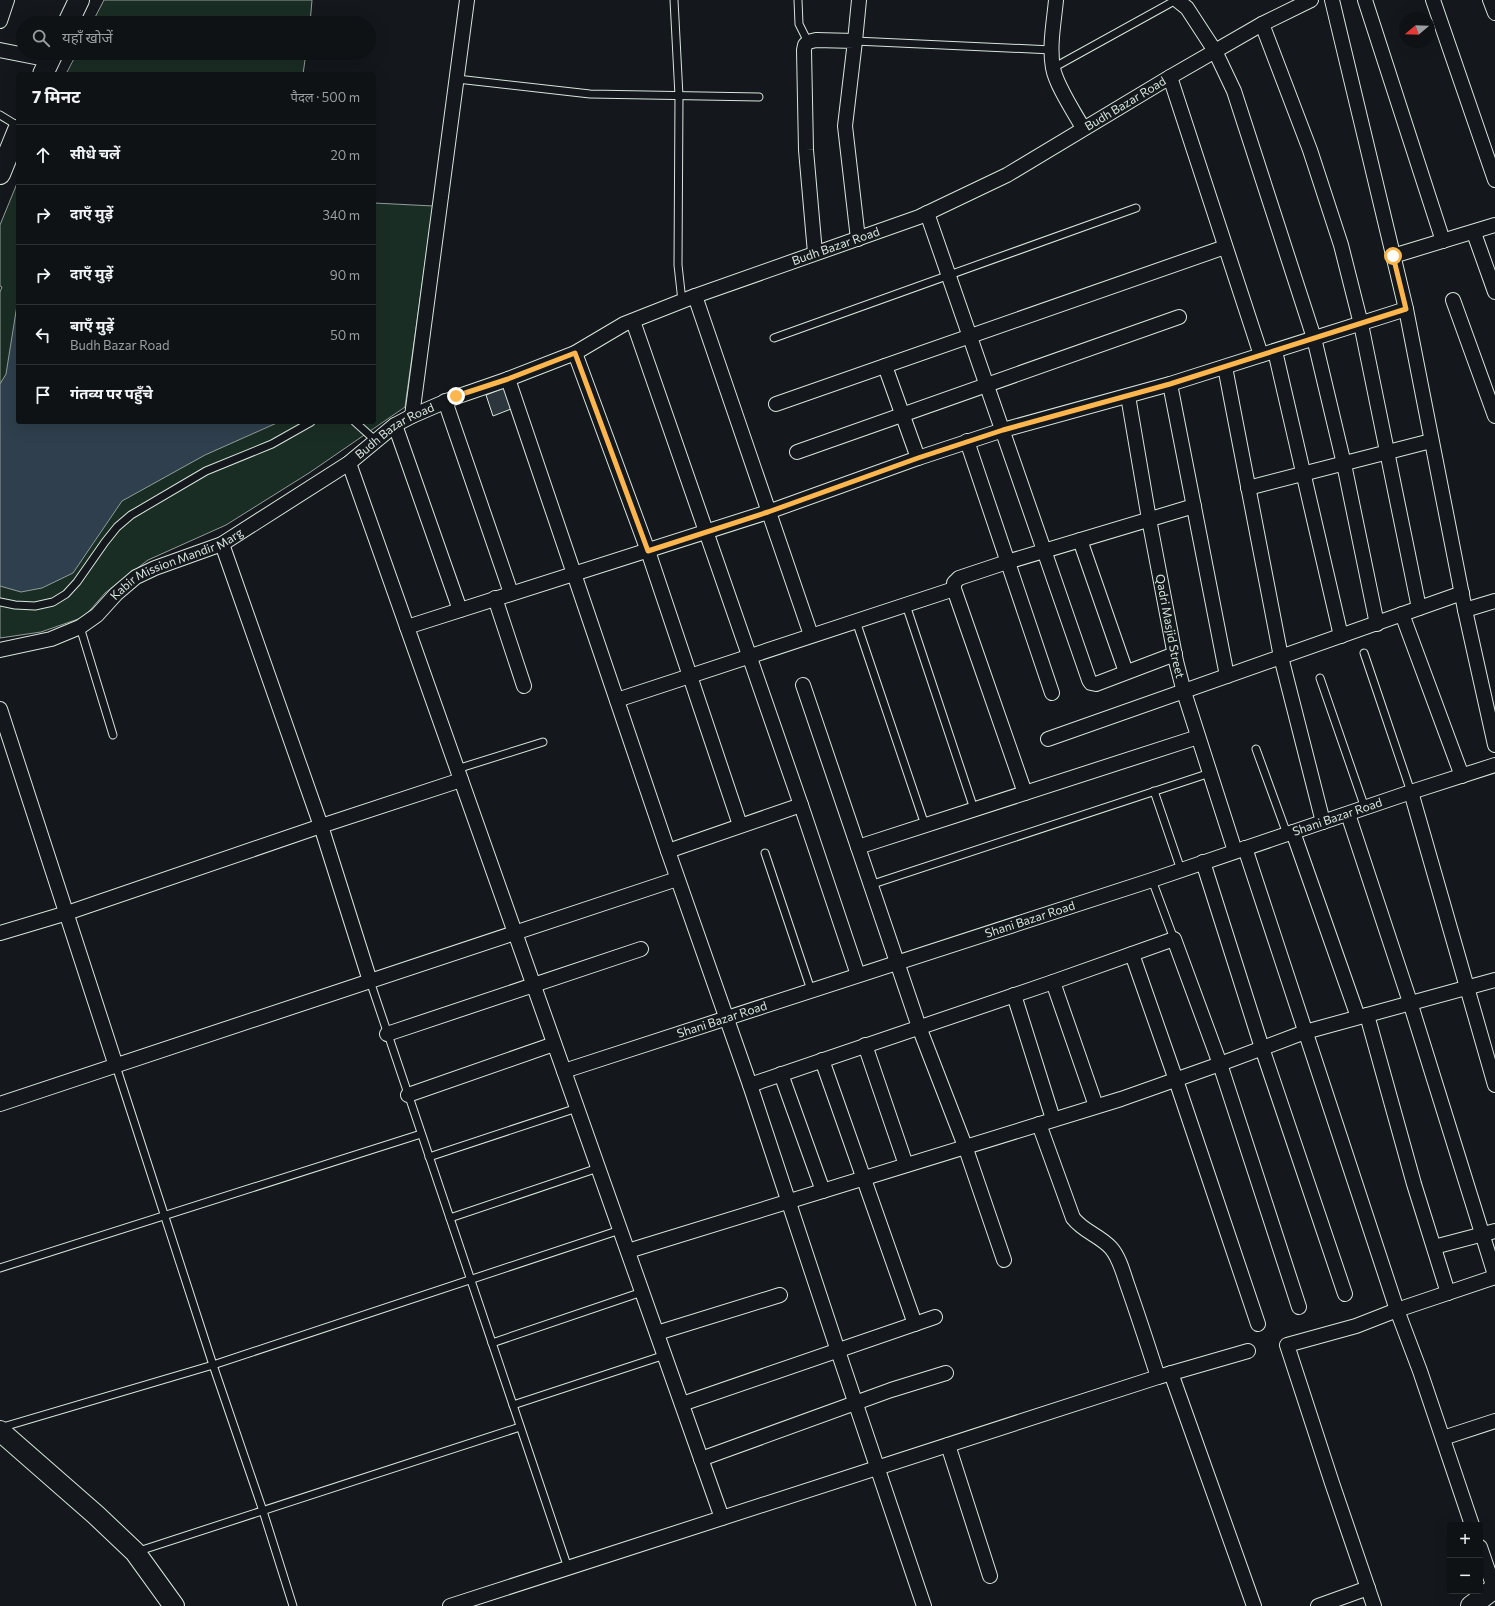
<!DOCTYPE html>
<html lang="hi">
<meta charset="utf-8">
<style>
:root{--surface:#0f1215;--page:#181b1e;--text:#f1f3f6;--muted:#9b9ea0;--line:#2f3234}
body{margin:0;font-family:Commissioner,"Noto Sans Devanagari",sans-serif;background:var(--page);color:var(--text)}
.controls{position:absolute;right:12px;bottom:12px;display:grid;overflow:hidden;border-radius:4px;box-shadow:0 4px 16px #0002}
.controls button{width:36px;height:36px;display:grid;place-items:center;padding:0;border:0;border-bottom:1px solid var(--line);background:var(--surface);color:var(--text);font:20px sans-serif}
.compass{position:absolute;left:1399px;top:12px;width:36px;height:36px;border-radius:50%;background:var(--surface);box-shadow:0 4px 16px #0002;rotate:251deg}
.stop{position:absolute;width:12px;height:12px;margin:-9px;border:3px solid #ffb74d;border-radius:50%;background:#fff}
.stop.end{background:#ffb74d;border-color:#fff;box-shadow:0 1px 4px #0008}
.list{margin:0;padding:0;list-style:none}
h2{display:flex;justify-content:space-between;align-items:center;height:52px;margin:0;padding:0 16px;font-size:17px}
h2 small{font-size:13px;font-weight:400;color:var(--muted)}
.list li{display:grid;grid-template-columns:26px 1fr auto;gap:12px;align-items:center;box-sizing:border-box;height:60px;padding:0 16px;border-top:1px solid var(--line)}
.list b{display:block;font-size:15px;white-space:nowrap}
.list p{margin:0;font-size:13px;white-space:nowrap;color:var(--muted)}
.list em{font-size:13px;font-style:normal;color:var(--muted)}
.icon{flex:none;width:22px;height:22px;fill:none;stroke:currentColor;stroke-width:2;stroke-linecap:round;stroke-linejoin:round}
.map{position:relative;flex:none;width:1495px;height:1606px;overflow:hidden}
.search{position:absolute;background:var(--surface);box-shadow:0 4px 16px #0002;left:16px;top:16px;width:360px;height:44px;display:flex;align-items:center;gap:10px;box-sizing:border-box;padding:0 14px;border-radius:22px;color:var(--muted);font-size:15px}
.panel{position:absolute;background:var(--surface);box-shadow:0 4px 16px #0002;left:16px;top:72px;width:360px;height:352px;border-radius:4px}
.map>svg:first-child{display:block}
.green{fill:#1a2d24;stroke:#939e99}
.water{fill:#2f3f4d;stroke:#939e99}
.building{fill:#2c363c;stroke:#d8e6dc}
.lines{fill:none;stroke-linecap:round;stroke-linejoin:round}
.lane-casing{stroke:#d8e6dc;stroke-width:9}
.street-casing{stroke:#d8e6dc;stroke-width:16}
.secondary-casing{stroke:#d8e6dc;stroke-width:22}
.lane{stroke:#14181c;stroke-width:7}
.street{stroke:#14181c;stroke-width:14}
.secondary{stroke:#14181c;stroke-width:20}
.route{stroke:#ffb74d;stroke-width:5}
.labels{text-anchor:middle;stroke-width:3;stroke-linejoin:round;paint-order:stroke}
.street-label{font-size:12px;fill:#d8e6dc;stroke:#14181c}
</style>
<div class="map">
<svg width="1495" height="1606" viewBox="0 0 1495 1606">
<rect width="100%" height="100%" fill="#14181c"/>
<g class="green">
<path d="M104 0H312L310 23H92Z"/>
<path d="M77 53H306L303 74H66Z"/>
<path d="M18 181V422H374V203L433 206 405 407 309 473 226 525 148 560 105 593 84 617 41 632 0 638V292L2 287 0 286V225Z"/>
</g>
<path class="water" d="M18 299V422H279L205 455 122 501 73 573 42 588 21 592 0 586V384L6 374Z"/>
<path class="building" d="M504 388 511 409 493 416 486 395Z"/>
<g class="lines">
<g class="lane-casing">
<g id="lane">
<path d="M674 0 679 96 678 265 682 301"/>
<path d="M798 0 799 24 808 42"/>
<path d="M855 41 1052 50"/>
<path d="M1053 68 1176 0"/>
<path d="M457 79 590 94 759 97"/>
<path d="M0 115 18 126"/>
<path d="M774 338 1136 208"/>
<path d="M355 422 376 441"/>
<path d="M0 602 15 605 35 606 53 602 66 594 77 582 105 542 117 527 131 515 206 471 272 444 311 422"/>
<path d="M906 605 974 809"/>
<path d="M856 621 925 825"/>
<path d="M80 627 113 735"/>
<path d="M1364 653 1411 792"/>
<path d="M1320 678 1365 808"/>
<path d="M1256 749 1287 834"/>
<path d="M457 769 543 742"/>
<path d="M1154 791 1181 870"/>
<path d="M765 853 811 990"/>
<path d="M1152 880 1174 939"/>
<path d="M870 885 1210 773"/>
<path d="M370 981 568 1568"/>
<path d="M116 1066 213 1365 263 1511 293 1606"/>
<path d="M429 1157 577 1108"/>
<path d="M450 1218 598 1168"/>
<path d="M0 1268 421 1134"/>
<path d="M492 1343 642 1292"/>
<path d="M513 1405 665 1355"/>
<path d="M0 1428 213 1365 620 1230"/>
<path d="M136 1552 520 1427"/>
</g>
</g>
<g class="street-casing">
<g id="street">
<path d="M1056 0C1054 22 1049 46 1053 68 1056 85 1074 112 1083 128"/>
<path d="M1177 0 1187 8 1215 51 1234 91 1314 338 1344 464 1377 624"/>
<path d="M1332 0 1406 309 1465 610 1495 745"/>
<path d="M1365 0 1443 241"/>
<path d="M1433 0 1495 180"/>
<path d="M1490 0 1495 13"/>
<path d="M0 21 7 0"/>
<path d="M1262 24 1310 150 1341 245 1361 324 1419 608"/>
<path d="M855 41 859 0"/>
<path d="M0 50 50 60"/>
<path d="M1170 77 1261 355"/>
<path d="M927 213 1089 680 1091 683 1096 684 1175 654"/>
<path d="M1474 233 1495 292"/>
<path d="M815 253 806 150 804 50 805 45 808 42 816 40 855 41 845 126 858 239"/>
<path d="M1393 256 1495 225"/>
<path d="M695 296 811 635"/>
<path d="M1453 300 1495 416"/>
<path d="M633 321 801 805"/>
<path d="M1275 351 1341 636"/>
<path d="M575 353 648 551 740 825"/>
<path d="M885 366 918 458"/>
<path d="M1225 367 1281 657 1323 822"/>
<path d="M508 379 668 851 750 1085 838 1351 924 1606"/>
<path d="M1170 384 1227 676"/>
<path id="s1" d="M1128 396 1149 519 1176 661 1184 692 1235 851"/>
<path d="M445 401 511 593"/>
<path d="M776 404 1225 247"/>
<path d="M412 416 467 0"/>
<path d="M395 425 460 610"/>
<path d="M967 441 1052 693"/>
<path d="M797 452 1179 317"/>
<path d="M349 463 722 1518"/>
<path d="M1248 488 1431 441"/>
<path d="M1080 540 1126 672"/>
<path d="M222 544 321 826 370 981"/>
<path d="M495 598 524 686"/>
<path d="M1465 610 1495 601"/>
<path d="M1402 614 1462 776"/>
<path d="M407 627 768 512 918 458 1003 430 1170 384 1406 309"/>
<path id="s2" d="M0 650 51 639 80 627 97 615 116 594 136 577 155 568 222 544 349 463 395 425 412 416 456 397 508 379 575 353 624 324 695 296 919 217 1007 175 1170 77 1262 24 1311 0"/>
<path d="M803 685 919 1027 965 1146 1004 1260"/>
<path d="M617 700 954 589"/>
<path d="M0 709 116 1066"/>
<path d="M1048 739 1462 593"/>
<path d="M1411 792 1495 1085"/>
<path d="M1025 793 954 589V583L959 578 1007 562 1194 506"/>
<path d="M1348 814 1410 1002 1495 1275"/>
<path d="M1293 832 1358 1017"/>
<path d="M858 847 1198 737"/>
<path d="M1245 848 1397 1310 1420 1371 1472 1525"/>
<path d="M668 851 801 805 858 975"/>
<path d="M1203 862 1262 1048 1345 1294"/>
<path d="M0 933 67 913 321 826 461 780"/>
<path d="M1132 954 1176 1080 1258 1324"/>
<path d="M1053 982 1096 1106"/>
<path d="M1014 995 1053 1119"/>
<path d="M1367 1015 1414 1184 1448 1293"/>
<path d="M387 1034 641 949"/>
<path d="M865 1045 906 1165"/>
<path d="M822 1060 915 1324"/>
<path id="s3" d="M564 1071 1152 880 1411 792 1495 765"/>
<path d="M781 1074 823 1191"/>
<path d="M750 1085 1053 982 1174 939 1220 1064 1299 1307"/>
<path d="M408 1095 554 1044"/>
<path d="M0 1104 677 879"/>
<path d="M1039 1124 1073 1218C1084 1232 1099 1235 1111 1248 1119 1257 1123 1272 1127 1284 1138 1315 1148 1346 1158 1377"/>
<path d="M1434 1247 1495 1231"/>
<path d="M628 1251 1121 1099 1220 1064 1305 1032 1495 980"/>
<path d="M657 1333 780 1295"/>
<path d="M1171 1373 1254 1606"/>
<path d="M682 1404 935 1317"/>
<path d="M1443 1438 1495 1421"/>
<path d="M948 1445 990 1576"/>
<path d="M701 1459 891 1390 946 1373"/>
<path d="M1480 1547 1494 1588"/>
<path d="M450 1606 1158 1377 1248 1351"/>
<path d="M1318 1606 1368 1588"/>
<path d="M1374 1606 1332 1483 1287 1345 1356 1326 1397 1310 1495 1277"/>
</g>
</g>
<g class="secondary-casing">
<g id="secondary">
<path d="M68 23 79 0"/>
<path d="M43 74 53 53"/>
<path d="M0 174 18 130"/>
<path d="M0 1431 96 1515 135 1552 174 1606"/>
<path d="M1471 1606 1495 1588"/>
</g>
</g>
<use href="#lane" class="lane"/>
<use href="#street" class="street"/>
<use href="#secondary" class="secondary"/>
</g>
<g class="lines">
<path class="route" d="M456 396 508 379 575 353 648 551 768 512 918 458 1003 430 1170 384 1406 309 1393 256"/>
</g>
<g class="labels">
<g class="street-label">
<text dy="4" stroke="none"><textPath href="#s2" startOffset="1262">Budh Bazar Road</textPath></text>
<text dy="4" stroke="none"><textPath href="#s2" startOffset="938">Budh Bazar Road</textPath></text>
<text dy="4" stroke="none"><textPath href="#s2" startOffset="458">Budh Bazar Road</textPath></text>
<text dy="4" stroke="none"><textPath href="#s2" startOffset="201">Kabir Mission Mandir Marg</textPath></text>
<text dy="4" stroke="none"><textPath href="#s1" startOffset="234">Qadri Masjid Street</textPath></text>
<text dy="4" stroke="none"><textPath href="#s3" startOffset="814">Shani Bazar Road</textPath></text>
<text dy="4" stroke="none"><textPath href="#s3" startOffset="490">Shani Bazar Road</textPath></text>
<text dy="4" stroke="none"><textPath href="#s3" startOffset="166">Shani Bazar Road</textPath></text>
</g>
</g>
</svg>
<div class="controls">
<button>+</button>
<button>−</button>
</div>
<svg class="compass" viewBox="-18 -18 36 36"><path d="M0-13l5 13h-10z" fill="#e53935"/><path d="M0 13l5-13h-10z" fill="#9b9ea0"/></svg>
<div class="stop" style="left:1393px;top:256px"></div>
<div class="stop end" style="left:456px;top:396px"></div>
<div class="search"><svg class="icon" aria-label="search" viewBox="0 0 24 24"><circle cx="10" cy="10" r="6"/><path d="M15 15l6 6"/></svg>यहाँ खोजें</div>
<section class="panel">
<h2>7 मिनट<small>पैदल · 500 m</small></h2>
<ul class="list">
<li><svg class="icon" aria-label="ahead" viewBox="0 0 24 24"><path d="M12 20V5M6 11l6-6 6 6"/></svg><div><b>सीधे चलें</b></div><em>20 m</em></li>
<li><svg class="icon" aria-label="right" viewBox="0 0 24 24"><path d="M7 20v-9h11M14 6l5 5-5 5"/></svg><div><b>दाएँ मुड़ें</b></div><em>340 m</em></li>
<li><svg class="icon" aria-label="right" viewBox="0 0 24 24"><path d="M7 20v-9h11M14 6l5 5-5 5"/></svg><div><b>दाएँ मुड़ें</b></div><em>90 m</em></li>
<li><svg class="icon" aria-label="left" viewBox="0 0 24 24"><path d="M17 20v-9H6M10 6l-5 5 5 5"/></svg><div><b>बाएँ मुड़ें</b><p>Budh Bazar Road</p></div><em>50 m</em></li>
<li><svg class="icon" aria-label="arrive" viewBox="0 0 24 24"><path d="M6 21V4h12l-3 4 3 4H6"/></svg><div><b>गंतव्य पर पहुँचे</b></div></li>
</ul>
</section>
</div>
